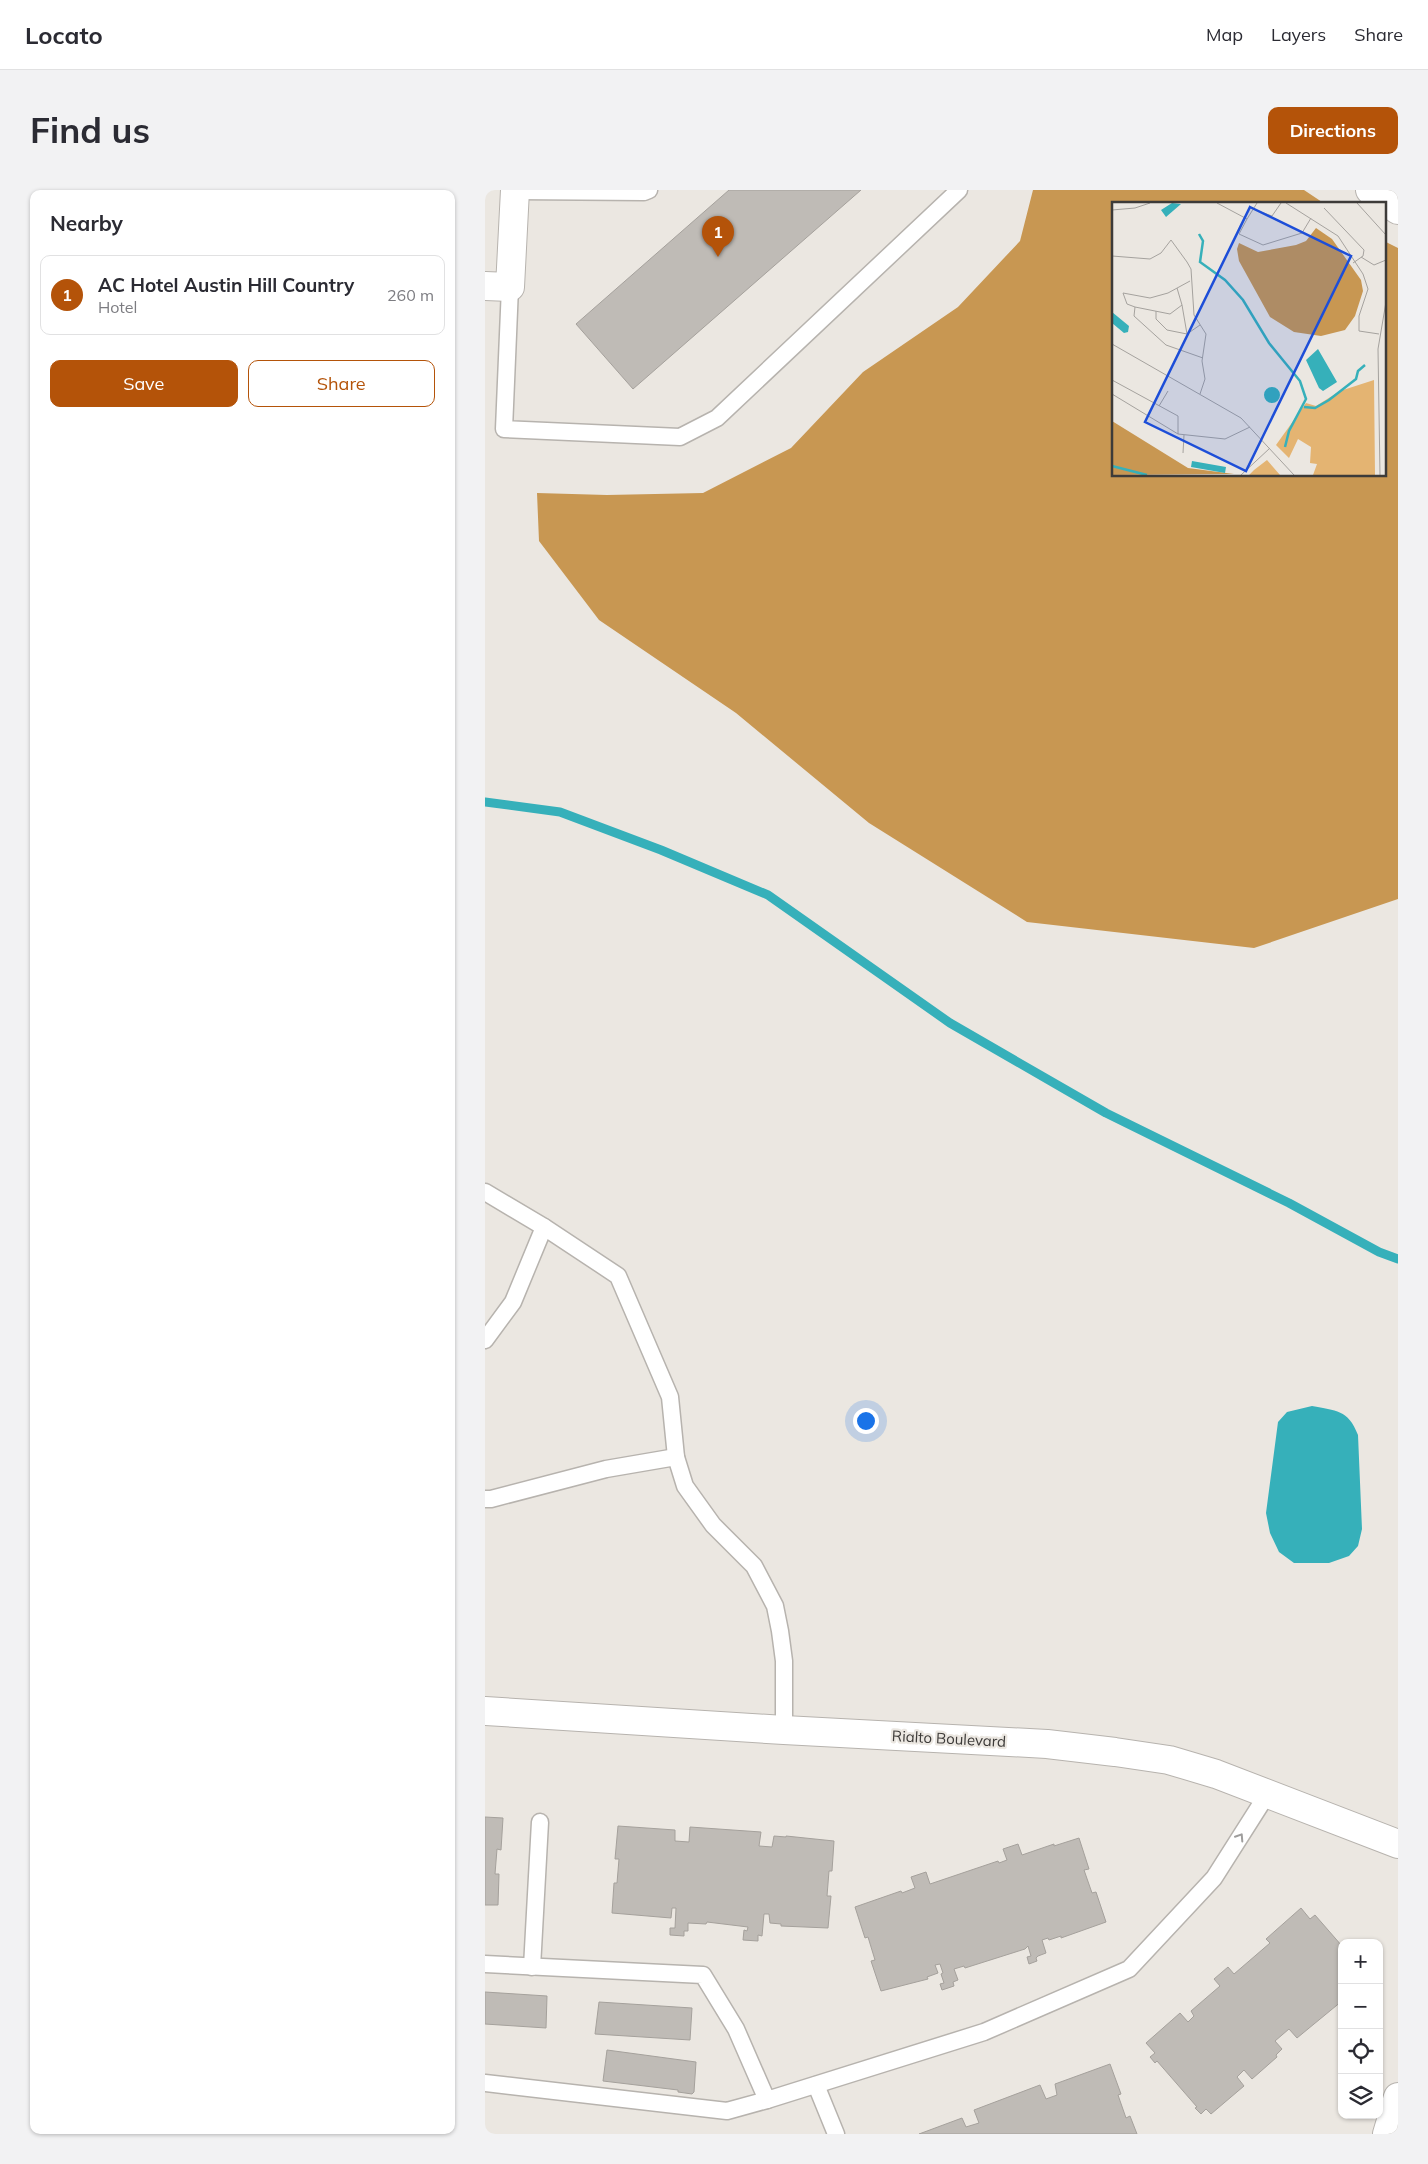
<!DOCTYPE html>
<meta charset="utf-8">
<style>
:root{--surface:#fff;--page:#f2f2f3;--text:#2b2b33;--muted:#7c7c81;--line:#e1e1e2;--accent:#b45309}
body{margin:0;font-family:Mulish,sans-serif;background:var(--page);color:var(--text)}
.controls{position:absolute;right:15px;bottom:15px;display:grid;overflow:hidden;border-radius:10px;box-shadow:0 1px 4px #0004}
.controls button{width:45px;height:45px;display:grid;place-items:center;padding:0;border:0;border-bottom:1px solid var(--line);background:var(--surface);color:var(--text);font:25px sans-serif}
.you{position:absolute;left:380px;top:1230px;width:18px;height:18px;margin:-12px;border:4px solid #fff;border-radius:50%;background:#1a73e8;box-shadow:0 0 0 8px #1a73e833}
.badge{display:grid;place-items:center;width:32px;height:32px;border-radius:50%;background:var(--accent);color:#fff;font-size:16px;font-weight:700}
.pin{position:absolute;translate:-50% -41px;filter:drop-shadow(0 1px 2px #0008)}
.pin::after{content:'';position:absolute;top:26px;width:18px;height:15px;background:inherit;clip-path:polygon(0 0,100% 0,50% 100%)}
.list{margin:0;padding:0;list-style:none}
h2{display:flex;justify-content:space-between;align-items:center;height:65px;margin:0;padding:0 20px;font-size:21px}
h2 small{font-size:16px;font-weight:400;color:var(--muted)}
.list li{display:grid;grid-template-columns:32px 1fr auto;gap:15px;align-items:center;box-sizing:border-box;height:80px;margin:0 10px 10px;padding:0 10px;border:1px solid var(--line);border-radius:10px}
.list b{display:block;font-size:19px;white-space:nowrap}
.list p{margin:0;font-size:16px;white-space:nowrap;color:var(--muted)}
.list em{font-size:16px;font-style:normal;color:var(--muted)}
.actions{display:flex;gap:10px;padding:15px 20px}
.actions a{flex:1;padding:11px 0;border:1px solid var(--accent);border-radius:10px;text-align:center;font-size:18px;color:var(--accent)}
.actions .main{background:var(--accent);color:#fff}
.icon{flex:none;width:28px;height:28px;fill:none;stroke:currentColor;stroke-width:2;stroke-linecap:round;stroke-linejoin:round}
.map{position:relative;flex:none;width:913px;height:1944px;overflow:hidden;border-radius:10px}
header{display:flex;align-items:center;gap:30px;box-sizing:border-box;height:70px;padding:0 25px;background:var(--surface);border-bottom:1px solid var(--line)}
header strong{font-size:24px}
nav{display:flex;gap:28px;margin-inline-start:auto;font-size:18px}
.intro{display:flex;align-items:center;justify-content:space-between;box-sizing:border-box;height:120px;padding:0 30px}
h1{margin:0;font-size:35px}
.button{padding:12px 22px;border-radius:10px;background:var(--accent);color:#fff;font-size:18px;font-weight:700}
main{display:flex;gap:30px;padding:0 30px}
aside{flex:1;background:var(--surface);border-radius:10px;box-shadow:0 1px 4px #0004}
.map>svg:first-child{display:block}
.forest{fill:#c89752}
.water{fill:#36b0ba}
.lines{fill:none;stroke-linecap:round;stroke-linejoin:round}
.stream{stroke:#36b0ba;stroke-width:9}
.building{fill:#bfbbb6;stroke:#a5a19c}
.service-casing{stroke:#b7b3ae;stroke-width:19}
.minor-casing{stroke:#b7b3ae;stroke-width:30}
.tertiary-casing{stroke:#b7b3ae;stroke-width:30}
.service{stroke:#fff;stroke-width:16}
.minor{stroke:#fff;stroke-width:28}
.tertiary{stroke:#fff;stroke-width:28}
.oneway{stroke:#9e9d9c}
.labels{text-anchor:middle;stroke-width:4.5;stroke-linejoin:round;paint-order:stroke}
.street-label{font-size:15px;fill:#3d3b39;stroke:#ebe7e1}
.inset-river{fill:none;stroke:#36b0ba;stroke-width:2.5}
.inset-road{fill:none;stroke:#a5a29e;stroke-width:1}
.view{fill:#1d4ed8;fill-opacity:0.15;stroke:#1d4ed8;stroke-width:2.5}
.inset-edge{fill:none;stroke:#3d3b39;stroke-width:2.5}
</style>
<header>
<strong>Locato</strong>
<nav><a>Map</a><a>Layers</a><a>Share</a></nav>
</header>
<div class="intro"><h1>Find us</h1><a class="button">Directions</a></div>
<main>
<aside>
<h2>Nearby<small></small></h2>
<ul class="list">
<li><span class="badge">1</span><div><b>AC Hotel Austin Hill Country</b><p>Hotel</p></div><em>260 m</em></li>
</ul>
<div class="actions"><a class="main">Save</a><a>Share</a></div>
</aside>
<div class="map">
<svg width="913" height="1944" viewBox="0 0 913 1944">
<rect width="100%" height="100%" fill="#ebe7e1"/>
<path class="forest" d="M548 0H819L840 14H628V285H899V51L913 58V709L769 758 542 732 384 633 251 523 114 430 54 351 52 303 122 305 218 303 306 258 378 182 473 117 535 51Z"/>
<path class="water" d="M827 1216C851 1221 863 1219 873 1245L877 1339 873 1356 864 1366 844 1373H809L794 1362 785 1343 781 1323 793 1232 802 1222Z"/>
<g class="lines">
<path class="stream" d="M0 612 75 622 176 660 283 705 465 833 621 923 804 1013 894 1062 913 1069"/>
</g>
<g class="building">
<path d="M244 0H376L148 199 91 134Z"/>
<path d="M0 1627 18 1628 16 1660 12 1659 10 1684H14L13 1715H0Z"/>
<path d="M133 1636 190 1640V1651L204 1652 205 1637 276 1642 274 1656 287 1657 289 1646 301 1647V1646L349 1651 347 1681H344L342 1706H346L343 1738 296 1736V1734L285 1733 284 1724H279L277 1746 273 1745V1751L258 1750 259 1740 262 1741 263 1737 222 1732 221 1734 203 1733V1741H199V1746L185 1745V1738H190L191 1718H187L186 1728 127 1723 129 1693H132L134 1669H130Z"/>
<path d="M594 1648 604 1679 599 1680 607 1703 611 1702 621 1732 576 1748V1746L564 1750 563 1748 557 1750 561 1763 553 1766 551 1768 552 1771 544 1774 542 1767 546 1766 543 1756 540 1759 480 1778 479 1776 469 1779 473 1790 468 1792 469 1796 457 1800 455 1794 459 1793 456 1784 458 1783 455 1774 450 1775 453 1783 442 1787 443 1789 396 1801 386 1771 390 1770 383 1747 380 1748 370 1717 416 1701 417 1703 430 1698 426 1687 441 1682 445 1694 513 1671 514 1673 522 1670 518 1659 533 1654 537 1665 569 1654V1656Z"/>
<path d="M816 1718 825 1729 830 1725 857 1756V1811L812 1848 804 1839 790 1851 797 1859 791 1865 792 1867 767 1889 759 1880 752 1887 759 1896 726 1924 721 1919 716 1924 710 1918 712 1917 672 1871 670 1873 665 1867 670 1863 661 1853 695 1823 703 1832 709 1826 706 1821 735 1796 729 1789 743 1777 749 1784 785 1753 781 1749Z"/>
<path d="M0 1802 62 1806 61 1838 0 1834Z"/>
<path d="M114 1812 207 1818 205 1850 110 1844Z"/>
<path d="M122 1860 211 1872 209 1902 207 1904 193 1902V1900L118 1891Z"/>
<path d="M625 1874 636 1904 633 1905 641 1928 645 1926 652 1944H434L477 1928 481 1937 494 1933 489 1920 555 1895 561 1909 572 1905 570 1894Z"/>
</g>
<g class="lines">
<g class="service-casing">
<g id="service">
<path d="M30 1 159 2 164 0"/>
<path d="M25 97 19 239 195 247 232 228 474 0"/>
<path d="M0 1002 59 1037 133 1086 185 1207 191 1267 200 1296 228 1335 269 1376 290 1416 295 1441 299 1471V1540"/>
<path d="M0 1150 28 1112 59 1037"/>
<path d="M0 1309H6L121 1279 191 1267"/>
<path d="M0 1774 218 1785 251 1839 282 1910 499 1842 644 1779 729 1688 783 1603"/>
<path d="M47 1777 55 1632"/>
<path d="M0 1893 242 1921 282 1910"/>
<path d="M331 1895 351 1944"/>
</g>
</g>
<g class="minor-casing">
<g id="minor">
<path d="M885 0 913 20"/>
<path d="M0 96 25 97 30 0"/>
<path d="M902 1944 913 1907"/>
</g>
</g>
<g class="tertiary-casing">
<path id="tertiary" d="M0 1521 299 1540 562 1554 630 1562 684 1570 731 1584 913 1654"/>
</g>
<use href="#service" class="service"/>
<use href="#minor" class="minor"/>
<use href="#tertiary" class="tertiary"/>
</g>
<defs><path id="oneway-chevron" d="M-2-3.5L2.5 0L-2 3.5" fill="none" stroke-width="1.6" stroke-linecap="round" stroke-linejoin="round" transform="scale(1.25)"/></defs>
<use class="oneway" href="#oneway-chevron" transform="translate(755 1647) rotate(-57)"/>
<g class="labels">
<g class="street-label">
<text transform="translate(464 1549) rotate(3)" y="5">Rialto Boulevard</text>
</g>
</g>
<g transform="translate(627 12)">
<rect width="274" height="274" fill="#ebe7e1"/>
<path d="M262 178 263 273H201L205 262 198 261 199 245 186 237 177 256 164 243 194 201 204 204 228 189ZM155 258 168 273H137L142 268Z" fill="#e4b472"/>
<path d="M204 26 220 37 249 78 251 89 243 114 233 128 209 134 182 130 158 115 127 59 125 47 127 41 146 50 184 43 194 39ZM0 219 76 266 122 272 0 273Z" fill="#c89752"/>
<path d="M60 1 69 2 54 15 49 8ZM0 110 17 124 16 130 12 131 0 121ZM206 147 225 180 211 189 207 186 194 158ZM152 193a8 8 0 1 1 16 0a8 8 0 1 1-16 0ZM80 259 114 265 113 271 79 265Z" fill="#36b0ba"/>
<path class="inset-river" d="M87 32 91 39 88 60 113 78 131 98 157 141 188 179 194 197 177 229 173 245M192 205 203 206 217 198 244 177 246 169 253 163M0 264 35 273"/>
<path class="inset-road" d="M105 1 135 17 145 1M174 1 226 34 251 72 256 87 247 114V129L267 132M245 1 274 33M212 6 252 48 251 54 241 61M141 7 160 14 169 1M0 8 23 6 38 1M135 17 127 32 151 43 190 31 199 16M0 54 38 57 49 51 59 38 75 60 79 67 82 113 94 132 90 159 93 177 88 192M249 55 262 63 274 58M78 79 56 91 38 96 11 91 15 102 23 105 22 114 54 143 91 156M65 86 70 103M23 105 58 112 70 103 75 132 88 123M44 109V117L55 128 75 132M0 142 129 216 182 273M0 178 66 214V232L113 237 138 225M0 192 66 232M47 204 56 189M71 251 72 233M129 273 158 246M268 273 266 147 274 100"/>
<path class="view" d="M138 5 239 54 134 269 33 220Z"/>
<rect width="274" height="274" class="inset-edge"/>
</g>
</svg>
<div class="controls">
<button>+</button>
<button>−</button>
<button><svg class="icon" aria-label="locate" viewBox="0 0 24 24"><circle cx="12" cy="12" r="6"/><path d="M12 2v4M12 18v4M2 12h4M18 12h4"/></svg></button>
<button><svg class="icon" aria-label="layers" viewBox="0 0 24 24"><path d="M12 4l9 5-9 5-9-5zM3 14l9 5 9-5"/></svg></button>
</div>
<div class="you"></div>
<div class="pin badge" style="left:233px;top:67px">1</div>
</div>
</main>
